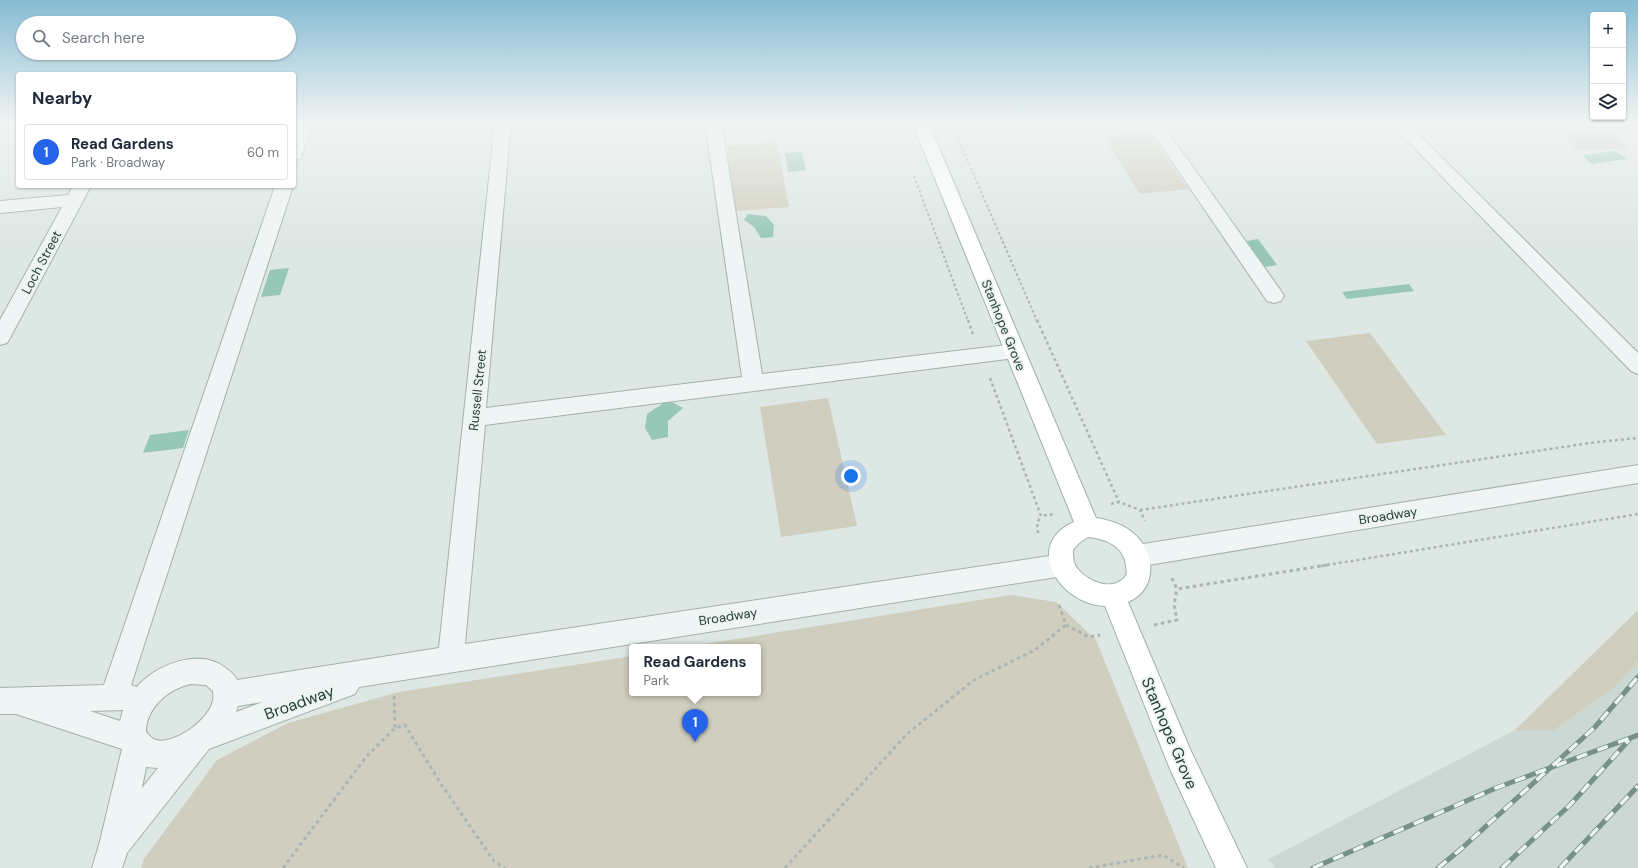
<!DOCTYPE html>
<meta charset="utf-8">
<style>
:root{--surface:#fff;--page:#f6f6f7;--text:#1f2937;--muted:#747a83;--line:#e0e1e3;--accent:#2563eb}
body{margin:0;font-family:"DM Sans",sans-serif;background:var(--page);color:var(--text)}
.controls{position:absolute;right:12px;top:12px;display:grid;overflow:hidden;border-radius:4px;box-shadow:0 1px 3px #0004}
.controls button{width:36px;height:36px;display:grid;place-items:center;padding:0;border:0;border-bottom:1px solid var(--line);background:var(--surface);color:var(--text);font:20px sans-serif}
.you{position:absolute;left:851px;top:476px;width:14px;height:14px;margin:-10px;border:3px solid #fff;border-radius:50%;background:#1a73e8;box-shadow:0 0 0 6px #1a73e833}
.badge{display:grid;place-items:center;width:26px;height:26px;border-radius:50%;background:var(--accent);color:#fff;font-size:13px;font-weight:700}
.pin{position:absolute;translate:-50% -33px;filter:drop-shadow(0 1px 2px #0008)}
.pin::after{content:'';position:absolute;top:21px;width:14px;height:12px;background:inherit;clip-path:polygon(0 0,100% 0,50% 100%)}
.popup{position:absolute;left:629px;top:644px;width:132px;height:52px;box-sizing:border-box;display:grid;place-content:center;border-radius:4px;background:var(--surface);filter:drop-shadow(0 1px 3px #0005);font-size:13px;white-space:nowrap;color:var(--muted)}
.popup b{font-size:15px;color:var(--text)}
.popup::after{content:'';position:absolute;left:50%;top:100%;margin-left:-8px;border:8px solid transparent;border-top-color:var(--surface)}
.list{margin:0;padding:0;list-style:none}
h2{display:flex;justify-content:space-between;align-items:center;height:52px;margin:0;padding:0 16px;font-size:17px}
h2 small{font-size:13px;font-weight:400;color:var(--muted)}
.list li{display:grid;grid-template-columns:26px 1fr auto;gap:12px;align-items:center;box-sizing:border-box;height:56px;margin:0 8px 8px;padding:0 8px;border:1px solid var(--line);border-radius:4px}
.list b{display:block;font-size:15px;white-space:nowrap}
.list p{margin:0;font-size:13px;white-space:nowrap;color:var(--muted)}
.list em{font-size:13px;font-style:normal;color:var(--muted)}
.icon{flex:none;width:22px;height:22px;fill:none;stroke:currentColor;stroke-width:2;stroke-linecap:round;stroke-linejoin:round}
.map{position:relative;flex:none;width:1638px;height:868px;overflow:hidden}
.search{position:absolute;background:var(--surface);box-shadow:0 1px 3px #0004;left:16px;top:16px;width:280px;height:44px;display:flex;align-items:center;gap:10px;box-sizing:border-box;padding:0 14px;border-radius:22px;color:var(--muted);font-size:15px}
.panel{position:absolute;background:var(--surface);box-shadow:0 1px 3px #0004;left:16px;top:72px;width:280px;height:116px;border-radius:4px}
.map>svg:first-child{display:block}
.built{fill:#cbd8d4}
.green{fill:#d0cebe}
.water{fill:#97c7b6}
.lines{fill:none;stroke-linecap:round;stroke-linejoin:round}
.minor-casing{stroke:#a2b1ad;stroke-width:2}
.major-casing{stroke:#9cb2ac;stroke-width:2}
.path-far2{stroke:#abb6b4;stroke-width:2;stroke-dasharray:2.5 2.5;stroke-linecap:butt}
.path-far1{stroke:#abb6b4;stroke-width:2.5;stroke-dasharray:3 3;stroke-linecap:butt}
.path{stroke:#abb6b4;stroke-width:3;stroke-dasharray:3.5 3.5;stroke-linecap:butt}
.minor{fill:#eff5f4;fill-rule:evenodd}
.major{fill:#fff;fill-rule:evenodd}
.rail-casing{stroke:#76908a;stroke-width:5}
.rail{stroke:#ecf4f2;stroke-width:3.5;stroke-dasharray:11;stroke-linecap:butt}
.labels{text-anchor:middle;stroke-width:4;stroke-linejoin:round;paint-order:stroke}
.street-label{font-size:13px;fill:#263d38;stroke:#ecf4f2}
.near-street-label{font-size:16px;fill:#263d38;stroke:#ecf4f2}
</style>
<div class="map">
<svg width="1638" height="868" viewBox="0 0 1638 868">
<rect width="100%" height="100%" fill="#dde7e4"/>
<path class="built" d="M1638 662V868H1275L1273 864 1267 860 1515 730H1554L1613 689Z"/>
<g class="green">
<path d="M1551 122H1603L1629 148 1576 150Z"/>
<path d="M1149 132 1188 189 1140 194 1104 137Z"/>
<path d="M777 142 789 207 736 211 727 146Z"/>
<path d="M1370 333 1446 435 1377 444 1306 341Z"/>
<path d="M828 398 857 526 781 537 760 407Z"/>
<path d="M1011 595 1056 602 1096 640 1188 868H141L144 859 217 760 288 723 399 692 632 656V693H758V647H686Z"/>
<path d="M1638 610V662L1613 689 1554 730H1515Z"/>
</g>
<g class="water">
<path d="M1616 151 1627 159 1592 164 1582 155Z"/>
<path d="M802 152 806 170 788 172 785 153Z"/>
<path d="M748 214 766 216 774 225 773 237 761 238 754 227 744 220Z"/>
<path d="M1258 239 1277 265 1265 267 1247 241Z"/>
<path d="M289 268 280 295 261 297 270 270Z"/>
<path d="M1409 284 1414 291 1347 299 1342 292Z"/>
<path d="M668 400 683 408 668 421V437L652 440 645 428 647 414Z"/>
<path d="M189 430 183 448 143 453 150 435Z"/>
</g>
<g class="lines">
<g class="minor-casing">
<g id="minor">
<path d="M297 122H313L302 155 300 159 294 160V131Z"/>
<path d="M495 122H511L486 408 742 377 705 122H721L762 374 1015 344 1022 346 1025 351 1022 356 1015 358 485 425 465 644 1063 554 1072 557 1075 565 1072 573 1063 576 359 687 355 694 209 749 127 853 122 868H92L99 845 122 749 16 714H0V688L104 685 275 186H293L131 685 137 687C156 664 201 647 227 669 231 672 235 675 237 680L439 648ZM191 684 206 685 213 691C213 694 214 698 213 700 210 719 175 745 156 740 152 739 149 735 146 732 146 708 168 689 191 684ZM263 702 236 712 238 706ZM123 710 120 721 90 711ZM146 767 158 768 142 788Z"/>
<path d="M1145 122H1161L1281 291 1284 296 1281 301 1274 303 1267 301Z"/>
<path d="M1389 122H1406L1638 353V374L1631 371Z"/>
<path d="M73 186H91L10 338 7 343 0 345V320L62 207 0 213V201L68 195Z"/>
<path d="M1638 465V483L1137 567 1128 564 1125 556 1128 548 1137 545Z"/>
</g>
</g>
<g class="major-casing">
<path id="major" d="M912 122H928L1096 518C1109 520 1123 524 1133 533 1156 551 1158 590 1128 602L1190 749 1247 868H1216L1170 769 1105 606C1060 605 1022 545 1074 522ZM1088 537C1106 539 1124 546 1126 566 1127 570 1127 574 1125 577 1111 593 1084 580 1075 565 1073 561 1073 555 1073 550L1079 543Z"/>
</g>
<g class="path-far2">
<path d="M895 122 897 128"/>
<path d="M951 122 1037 321"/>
<path d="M914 176 968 321"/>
</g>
<g class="path-far1">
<path d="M968 320 973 334"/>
<path d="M1037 320 1119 502"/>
<path d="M990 378 1041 516 1054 514"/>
<path d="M1111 504 1119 502 1140 510 1145 521"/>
<path d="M1140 510 1597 442 1638 438"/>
<path d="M1038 533 1037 523 1041 516"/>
<path d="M1321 566 1638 514"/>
</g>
<g class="path">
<path d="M1172 578 1177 589 1327 565"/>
<path d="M1059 605 1066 625 1089 637 1100 635"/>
<path d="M1154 625 1177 620 1174 605 1177 589"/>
<path d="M394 696 395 728"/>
<path d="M283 868 366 757 395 728 405 725 441 784 494 861 505 868"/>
<path d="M785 868 907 734 974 680 1035 650 1066 625"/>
<path d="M1089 868 1163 855 1184 868"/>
</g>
<use href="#minor" class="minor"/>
<use href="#major" class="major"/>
<g class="rail-casing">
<g id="rail">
<path d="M1313 868 1496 788 1638 735"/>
<path d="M1438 868 1461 849 1595 727 1638 677"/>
<path d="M1502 868 1570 805 1629 740"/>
<path d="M1560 868 1638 786"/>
</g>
</g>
<use href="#rail" class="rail"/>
</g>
<linearGradient id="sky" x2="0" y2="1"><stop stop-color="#87bcd4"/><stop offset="0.5" stop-color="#f0f4f3"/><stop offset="1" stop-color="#f0f4f3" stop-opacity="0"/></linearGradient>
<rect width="1638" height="244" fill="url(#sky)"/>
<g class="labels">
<g class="street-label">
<text transform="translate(41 262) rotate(-62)" y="5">Loch Street</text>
<text transform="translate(1004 325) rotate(68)" y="5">Stanhope Grove</text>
<text transform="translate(477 390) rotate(-84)" y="5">Russell Street</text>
<text transform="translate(1388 515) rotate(-9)" y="5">Broadway</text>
<text transform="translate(728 616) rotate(-9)" y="5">Broadway</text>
</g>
<g class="near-street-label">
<text transform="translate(299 702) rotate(-20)" y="6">Broadway</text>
<text transform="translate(1170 733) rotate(67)" y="6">Stanhope Grove</text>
</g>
</g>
</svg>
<div class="controls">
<button>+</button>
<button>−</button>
<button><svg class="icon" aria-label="layers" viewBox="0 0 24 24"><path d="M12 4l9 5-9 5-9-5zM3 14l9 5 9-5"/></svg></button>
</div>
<div class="you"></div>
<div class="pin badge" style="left:695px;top:742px">1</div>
<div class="popup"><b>Read Gardens</b>Park</div>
<div class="search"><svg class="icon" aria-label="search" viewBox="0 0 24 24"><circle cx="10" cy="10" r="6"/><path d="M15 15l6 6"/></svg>Search here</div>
<section class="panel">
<h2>Nearby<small></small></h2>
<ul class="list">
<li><span class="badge">1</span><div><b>Read Gardens</b><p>Park · Broadway</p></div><em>60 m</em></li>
</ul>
</section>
</div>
